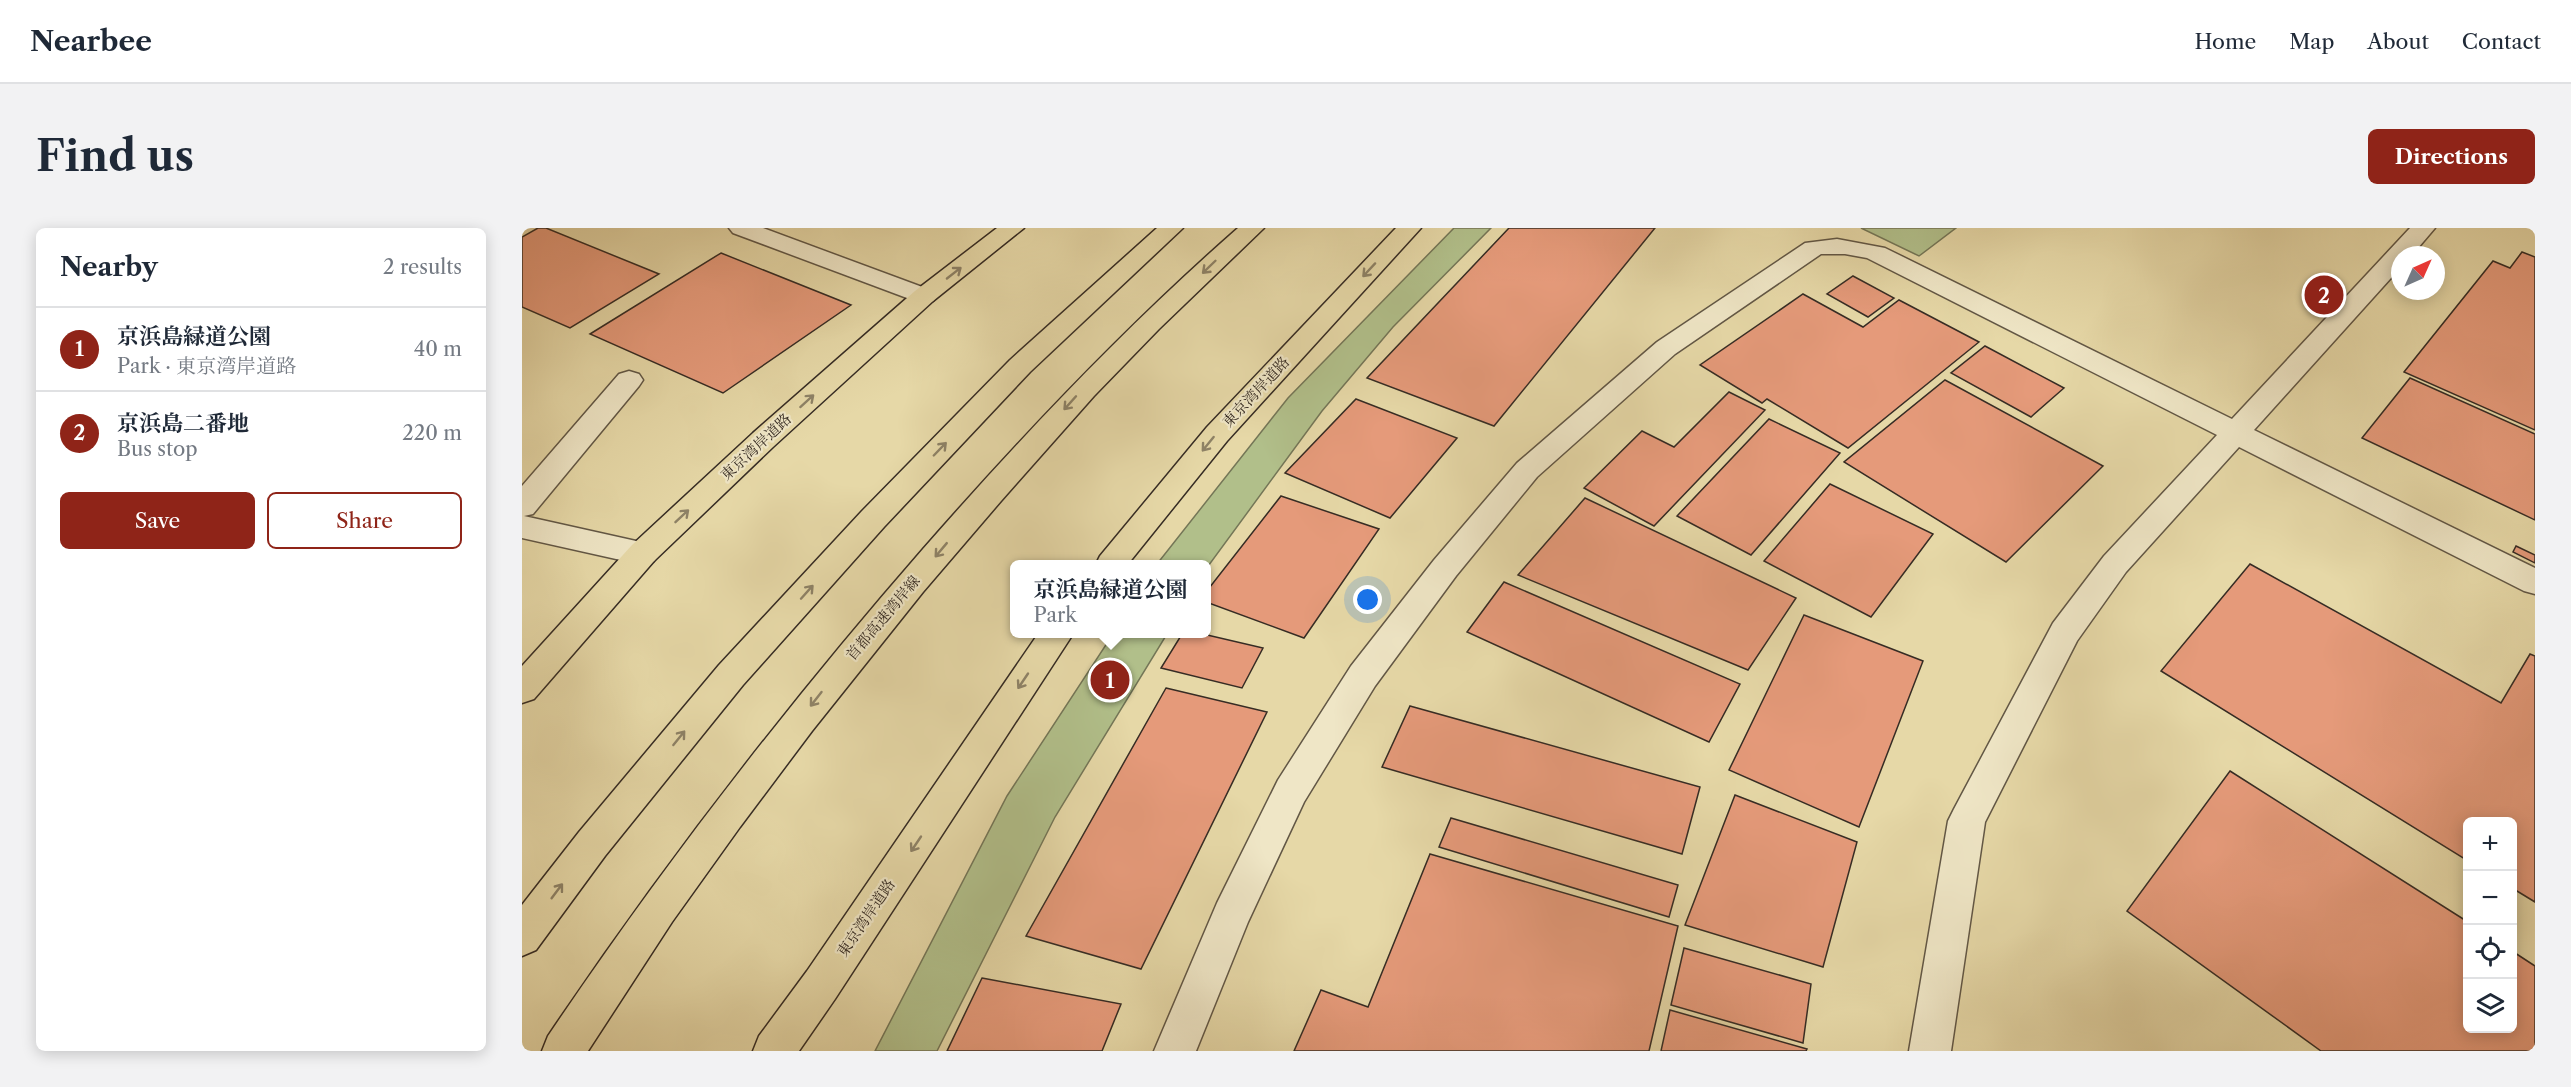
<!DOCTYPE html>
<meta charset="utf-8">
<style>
:root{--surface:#fff;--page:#f2f2f3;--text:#1f2937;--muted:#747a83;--line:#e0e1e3;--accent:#8f2418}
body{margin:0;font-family:"Libre Caslon Text","Noto Serif JP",serif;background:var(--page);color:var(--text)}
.controls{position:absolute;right:18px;bottom:18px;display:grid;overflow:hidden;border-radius:9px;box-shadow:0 3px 15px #0003}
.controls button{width:54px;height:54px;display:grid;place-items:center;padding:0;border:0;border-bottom:2px solid var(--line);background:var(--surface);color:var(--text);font:30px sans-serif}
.compass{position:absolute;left:1869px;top:18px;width:54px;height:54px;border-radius:50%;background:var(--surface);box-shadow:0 3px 15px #0003;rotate:45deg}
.you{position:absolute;left:846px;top:372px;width:21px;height:21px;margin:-15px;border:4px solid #fff;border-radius:50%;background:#1a73e8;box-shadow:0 0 0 9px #1a73e833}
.badge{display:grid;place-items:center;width:39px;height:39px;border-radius:50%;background:var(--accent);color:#fff;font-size:20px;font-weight:700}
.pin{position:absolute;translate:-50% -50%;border:3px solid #fff;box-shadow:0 2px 6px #0006}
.popup{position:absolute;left:488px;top:332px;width:201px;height:78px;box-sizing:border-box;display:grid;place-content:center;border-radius:9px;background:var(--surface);filter:drop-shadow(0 2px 4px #0005);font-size:20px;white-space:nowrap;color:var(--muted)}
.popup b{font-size:22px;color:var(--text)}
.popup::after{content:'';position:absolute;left:50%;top:100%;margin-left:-12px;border:12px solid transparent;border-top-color:var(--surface)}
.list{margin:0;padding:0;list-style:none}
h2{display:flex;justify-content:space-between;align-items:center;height:78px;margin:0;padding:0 24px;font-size:26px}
h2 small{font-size:20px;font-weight:400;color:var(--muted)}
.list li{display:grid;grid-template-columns:39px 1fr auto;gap:18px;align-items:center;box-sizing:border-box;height:84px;padding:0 24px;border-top:2px solid var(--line)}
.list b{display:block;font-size:22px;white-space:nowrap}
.list p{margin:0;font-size:20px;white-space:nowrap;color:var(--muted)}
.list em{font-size:20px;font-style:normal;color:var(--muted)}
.actions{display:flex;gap:12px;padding:18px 24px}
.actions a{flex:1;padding:14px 0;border:2px solid var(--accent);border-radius:9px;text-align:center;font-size:21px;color:var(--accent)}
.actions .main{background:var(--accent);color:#fff}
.icon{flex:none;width:33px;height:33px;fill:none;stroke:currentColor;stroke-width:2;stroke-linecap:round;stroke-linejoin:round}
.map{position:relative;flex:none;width:2013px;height:823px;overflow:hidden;border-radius:9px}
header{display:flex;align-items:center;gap:36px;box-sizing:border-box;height:84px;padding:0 30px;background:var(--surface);border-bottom:2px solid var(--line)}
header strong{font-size:28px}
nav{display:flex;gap:33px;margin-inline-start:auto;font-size:21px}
.intro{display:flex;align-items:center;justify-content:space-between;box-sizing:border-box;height:144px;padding:0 36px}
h1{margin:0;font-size:42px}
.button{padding:15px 27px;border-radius:9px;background:var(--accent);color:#fff;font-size:21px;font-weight:700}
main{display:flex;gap:36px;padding:0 36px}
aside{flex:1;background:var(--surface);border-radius:9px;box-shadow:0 3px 15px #0003}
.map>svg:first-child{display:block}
.green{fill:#b1bf8a;stroke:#747657;stroke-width:1.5}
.building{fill:#e59a7a;stroke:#362c24;stroke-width:1.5}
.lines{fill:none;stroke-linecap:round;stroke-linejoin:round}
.minor-casing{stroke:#625745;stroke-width:3}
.highway-casing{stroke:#362c24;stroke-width:3}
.minor{fill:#efe6c6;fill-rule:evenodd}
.highway{fill:#e6d8a7;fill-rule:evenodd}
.oneway{stroke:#8e8266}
.labels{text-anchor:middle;stroke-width:4.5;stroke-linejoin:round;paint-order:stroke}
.street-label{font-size:15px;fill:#362c24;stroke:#efe6c6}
</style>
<header>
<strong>Nearbee</strong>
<nav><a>Home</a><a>Map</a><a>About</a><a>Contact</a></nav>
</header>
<div class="intro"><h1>Find us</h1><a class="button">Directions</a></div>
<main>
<aside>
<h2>Nearby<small>2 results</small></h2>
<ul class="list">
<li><span class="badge">1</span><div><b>京浜島緑道公園</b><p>Park · 東京湾岸道路</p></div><em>40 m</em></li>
<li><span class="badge">2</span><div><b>京浜島二番地</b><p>Bus stop</p></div><em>220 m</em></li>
</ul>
<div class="actions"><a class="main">Save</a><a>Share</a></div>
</aside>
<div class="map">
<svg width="2013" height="823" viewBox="0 0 2013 823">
<rect width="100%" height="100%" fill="#e6d8a7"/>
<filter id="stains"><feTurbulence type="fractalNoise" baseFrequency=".00333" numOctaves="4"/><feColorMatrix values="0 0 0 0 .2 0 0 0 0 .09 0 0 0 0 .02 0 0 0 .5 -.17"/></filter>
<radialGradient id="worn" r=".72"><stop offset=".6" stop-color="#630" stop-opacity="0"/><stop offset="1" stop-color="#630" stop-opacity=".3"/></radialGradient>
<g class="green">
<path d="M932 0H969L871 99 800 183 684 341V336H635L766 170Z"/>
<path d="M1339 0H1434L1397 28Z"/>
<path d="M591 406H645L533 589 415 823H353L485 568Z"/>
</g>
<g class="building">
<path d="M16 0H24L137 46 48 100 0 79V9Z"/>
<path d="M987 0H1133L972 198 845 150Z"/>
<path d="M2000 24 2013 29V202L1882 144 1971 33 1988 40Z"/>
<path d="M199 25 329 77 201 165 68 106Z"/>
<path d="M1331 48 1372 70 1346 89 1305 66Z"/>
<path d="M1281 66 1341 99 1377 72 1457 114 1326 220 1245 171 1240 175 1178 137Z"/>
<path d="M1463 118 1542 160 1509 189 1429 145Z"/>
<path d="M1888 150 2013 206V292L1840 210Z"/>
<path d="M1423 152 1581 238 1484 334 1322 234Z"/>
<path d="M1207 164 1243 182 1132 298 1062 260 1120 203 1152 219Z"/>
<path d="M834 171 935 210 868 290 763 245Z"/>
<path d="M1247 191 1318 225 1229 327 1155 288Z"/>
<path d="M1308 256 1411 306 1349 389 1242 333Z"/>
<path d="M759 268 857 301 782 410 684 374V364Z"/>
<path d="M1063 270 1274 370 1226 442 996 347Z"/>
<path d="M1994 318 2013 327V335L1991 324Z"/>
<path d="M1728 336 1979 475 2008 426 2013 428V674L1990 660V594H1946V633L1639 443Z"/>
<path d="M982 354 1218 456 1187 514 945 404Z"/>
<path d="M1282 387 1401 433 1337 599 1207 542Z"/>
<path d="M660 406H681L741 420 720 460 639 440Z"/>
<path d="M644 460 745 484 619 741 504 708Z"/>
<path d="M888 478 1178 559 1160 626 860 539Z"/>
<path d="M1708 543 1946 694V800H1990V723L2013 738V823H1799L1605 683Z"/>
<path d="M1213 567 1335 614 1301 739 1163 697Z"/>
<path d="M929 590 1156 657 1147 689 917 619Z"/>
<path d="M908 626 1156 698 1127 823H772L799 762 846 779Z"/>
<path d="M1162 720 1289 756 1281 815 1149 777Z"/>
<path d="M460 750 599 776 580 823H425Z"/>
<path d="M1148 782 1285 821 1284 823H1139Z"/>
</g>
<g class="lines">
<g class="minor-casing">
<g id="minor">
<path d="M207 0H241L411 63 415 68 411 73 402 76 393 73 211 5Z"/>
<path d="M1888 0H1913L1890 27H1878V40L1732 202 2013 340V366L2002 363 1717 219 1604 344 1555 413 1463 594 1429 823H1387L1426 593 1432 581 1531 395 1582 328 1695 207 1345 30 1323 26H1299L1153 126 1015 249 934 348 853 458 782 574 726 694 674 823H632L695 675 756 552 829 438 912 332 995 235 1135 114 1283 15 1315 11 1363 20 1710 191Z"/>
<path d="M107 143 117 146 121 152 117 158 11 286 2 288 132 317 137 325 132 333 121 337 0 310V258L97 146Z"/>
</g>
</g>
<g class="highway-casing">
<g id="highway">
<path d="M475 0H502L411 73 251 219 132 333 12 471 0 475V438L110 317 231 205 393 63Z"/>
<path d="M635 0H661L508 144 362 299 221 457 83 628 14 722 0 728V677L57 604 197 437 340 283 488 132Z"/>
<path d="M716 0H742L637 101 572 168 479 273 401 364 290 503 218 599 150 694 66 823H20L26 808C142 636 265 477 401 321 500 208 603 99 716 0Z"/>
<path d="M874 0H899L705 213 606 336H574L578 328 685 199Z"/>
<path d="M516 406H551L313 771 277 823H231L237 808 285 743Z"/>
</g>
</g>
<use href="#minor" class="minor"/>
<use href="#highway" class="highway"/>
</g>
<defs><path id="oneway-shaft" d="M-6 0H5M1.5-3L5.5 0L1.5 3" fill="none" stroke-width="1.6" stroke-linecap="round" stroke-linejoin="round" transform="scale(1.5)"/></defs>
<g class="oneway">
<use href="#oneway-shaft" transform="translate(687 39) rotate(136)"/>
<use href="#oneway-shaft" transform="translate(847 42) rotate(133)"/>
<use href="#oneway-shaft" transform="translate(432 45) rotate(-38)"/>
<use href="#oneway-shaft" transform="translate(285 173) rotate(-42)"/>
<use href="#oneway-shaft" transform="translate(548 175) rotate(132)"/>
<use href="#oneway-shaft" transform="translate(686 216) rotate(129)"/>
<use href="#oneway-shaft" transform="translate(418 221) rotate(-46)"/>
<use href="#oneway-shaft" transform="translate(160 288) rotate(-43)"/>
<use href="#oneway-shaft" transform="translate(419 322) rotate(130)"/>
<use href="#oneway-shaft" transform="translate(285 364) rotate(-48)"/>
<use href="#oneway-shaft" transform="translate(501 453) rotate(124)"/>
<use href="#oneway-shaft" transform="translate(294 471) rotate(128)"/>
<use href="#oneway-shaft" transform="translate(157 510) rotate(-51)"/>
<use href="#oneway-shaft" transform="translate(394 616) rotate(124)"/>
<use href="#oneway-shaft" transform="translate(35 663) rotate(-53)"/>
</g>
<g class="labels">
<g class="street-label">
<text transform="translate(734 164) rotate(-47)" y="5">東京湾岸道路</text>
<text transform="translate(234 219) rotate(-43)" y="5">東京湾岸道路</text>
<text transform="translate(361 390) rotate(-50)" y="5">首都高速湾岸線</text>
<text transform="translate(344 690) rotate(-56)" y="5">東京湾岸道路</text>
</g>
</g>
<rect width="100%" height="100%" filter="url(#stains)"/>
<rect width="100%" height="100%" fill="url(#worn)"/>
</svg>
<div class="controls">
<button>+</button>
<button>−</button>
<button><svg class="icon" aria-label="locate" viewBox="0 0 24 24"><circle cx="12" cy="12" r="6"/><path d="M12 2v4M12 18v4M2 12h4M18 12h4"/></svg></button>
<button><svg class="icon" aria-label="layers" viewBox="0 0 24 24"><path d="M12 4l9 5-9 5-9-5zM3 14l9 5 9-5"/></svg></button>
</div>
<svg class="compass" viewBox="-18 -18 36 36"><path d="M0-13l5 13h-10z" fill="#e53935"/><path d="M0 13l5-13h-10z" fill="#747a83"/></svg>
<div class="you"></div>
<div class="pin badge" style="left:588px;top:452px">1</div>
<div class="popup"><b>京浜島緑道公園</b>Park</div>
<div class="pin badge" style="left:1802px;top:67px">2</div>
</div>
</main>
